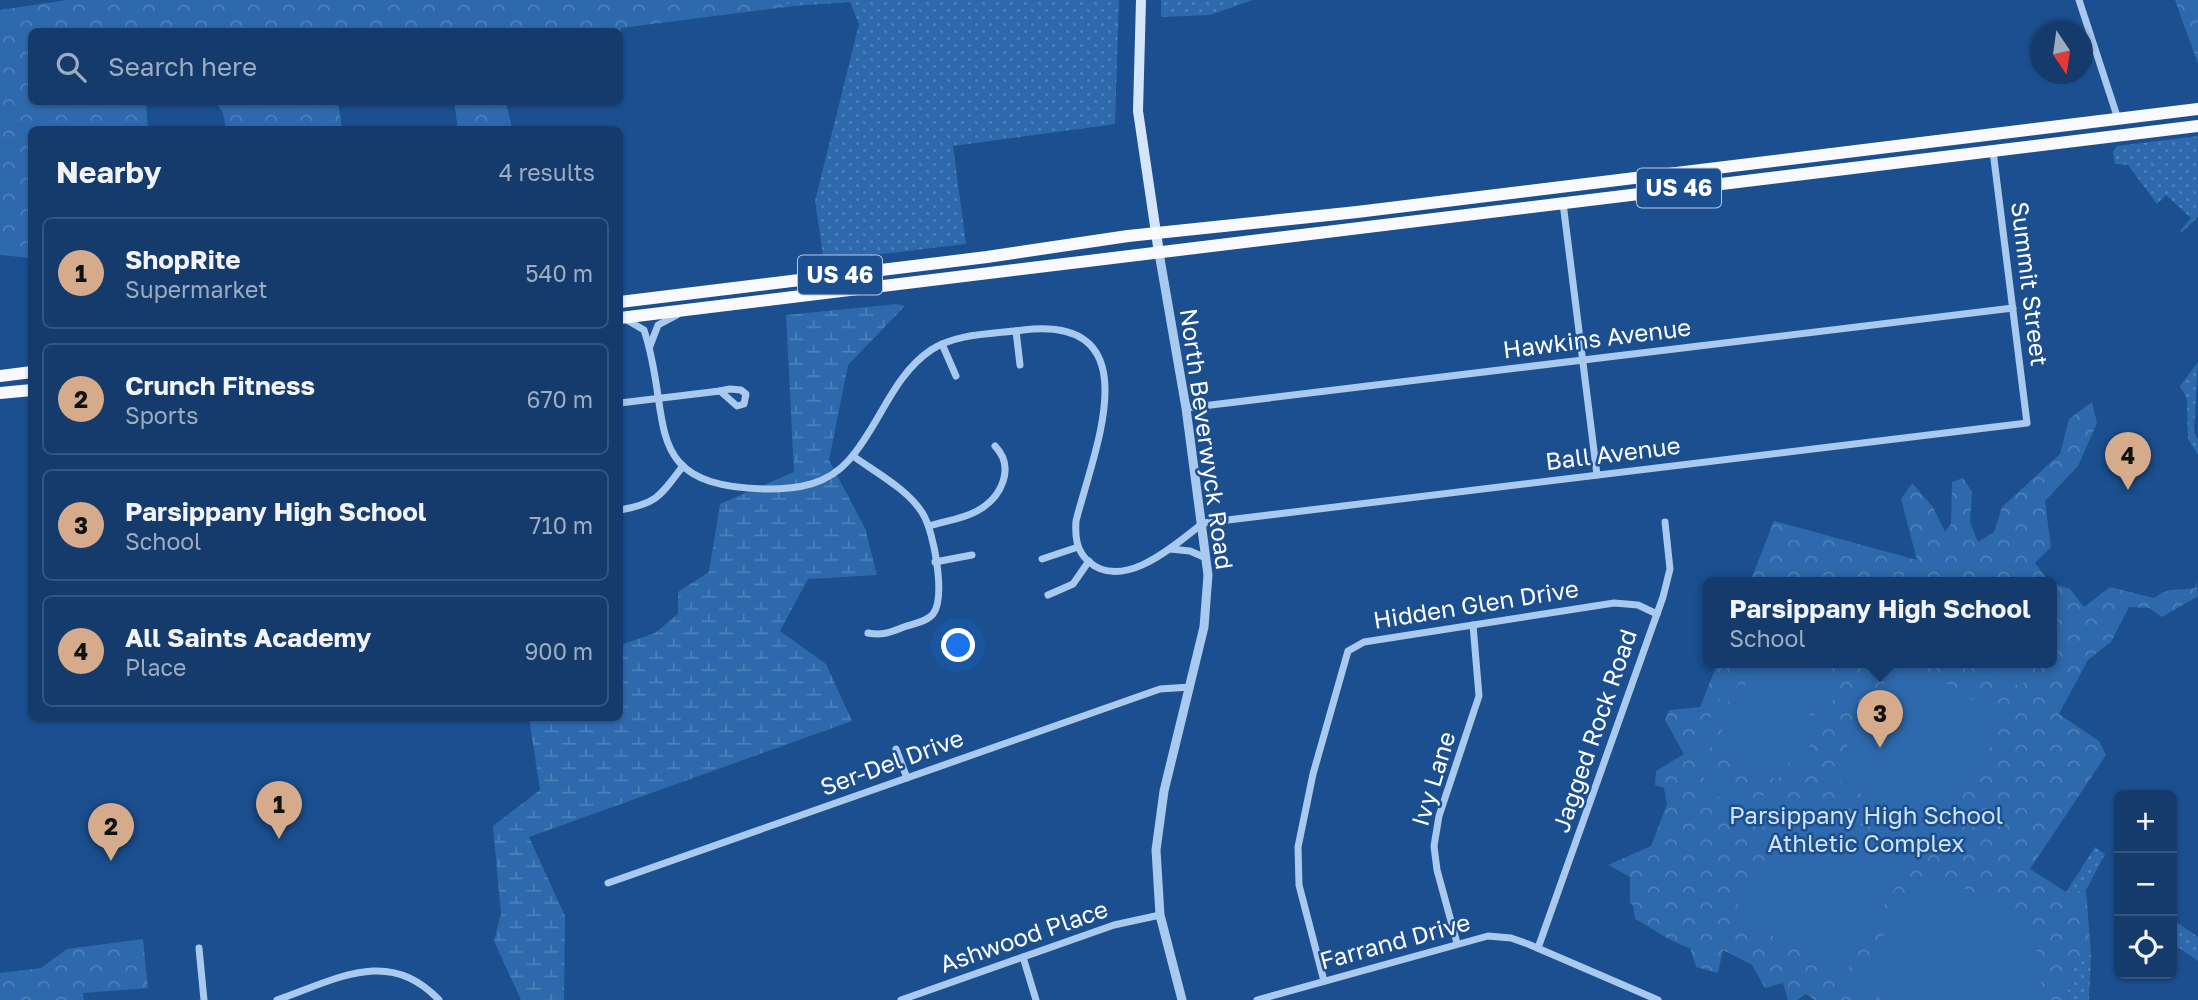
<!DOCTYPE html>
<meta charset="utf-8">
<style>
:root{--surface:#143b6b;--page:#1d4271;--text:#f1f3f6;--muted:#9dadc1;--line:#33557e;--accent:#d6ab8b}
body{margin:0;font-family:"Golos Text",sans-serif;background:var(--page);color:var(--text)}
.controls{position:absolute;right:21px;bottom:21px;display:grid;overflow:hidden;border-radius:10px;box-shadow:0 2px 5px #0004}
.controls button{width:63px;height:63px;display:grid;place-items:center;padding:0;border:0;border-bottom:2px solid var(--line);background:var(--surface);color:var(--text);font:35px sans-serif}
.compass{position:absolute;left:2030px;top:21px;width:63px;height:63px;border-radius:50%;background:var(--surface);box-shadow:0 2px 5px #0004;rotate:167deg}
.you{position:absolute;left:959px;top:646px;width:24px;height:24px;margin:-18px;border:5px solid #fff;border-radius:50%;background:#1a73e8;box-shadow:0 0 0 10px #1a73e833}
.badge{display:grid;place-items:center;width:46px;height:46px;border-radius:50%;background:var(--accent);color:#111;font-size:23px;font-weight:700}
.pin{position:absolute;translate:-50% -58px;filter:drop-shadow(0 2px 4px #0008)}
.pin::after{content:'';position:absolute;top:37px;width:24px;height:21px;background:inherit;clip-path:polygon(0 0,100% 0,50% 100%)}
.popup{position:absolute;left:1703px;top:577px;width:354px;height:91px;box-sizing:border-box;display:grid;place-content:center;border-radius:10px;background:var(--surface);filter:drop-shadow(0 2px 5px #0005);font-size:23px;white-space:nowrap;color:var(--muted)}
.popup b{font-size:26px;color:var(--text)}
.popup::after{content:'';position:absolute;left:50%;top:100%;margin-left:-14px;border:14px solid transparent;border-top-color:var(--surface)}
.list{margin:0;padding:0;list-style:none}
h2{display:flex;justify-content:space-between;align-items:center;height:91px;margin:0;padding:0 28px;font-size:30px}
h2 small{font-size:23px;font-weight:400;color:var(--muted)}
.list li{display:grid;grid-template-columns:46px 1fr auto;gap:21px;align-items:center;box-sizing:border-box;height:112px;margin:0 14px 14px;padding:0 14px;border:2px solid var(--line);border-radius:10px}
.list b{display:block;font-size:26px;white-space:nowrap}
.list p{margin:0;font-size:23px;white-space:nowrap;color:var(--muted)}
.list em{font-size:23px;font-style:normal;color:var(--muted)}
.icon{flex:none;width:38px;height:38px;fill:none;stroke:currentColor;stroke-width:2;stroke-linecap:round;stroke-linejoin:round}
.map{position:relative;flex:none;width:2198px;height:1000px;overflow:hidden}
.search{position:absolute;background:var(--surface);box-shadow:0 2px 5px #0004;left:28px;top:28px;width:595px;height:77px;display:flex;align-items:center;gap:18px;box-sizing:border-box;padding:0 24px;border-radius:10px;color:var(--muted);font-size:26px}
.panel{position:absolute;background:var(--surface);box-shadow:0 2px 5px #0004;left:28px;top:126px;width:595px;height:595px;border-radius:10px}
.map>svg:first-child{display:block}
.grass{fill:url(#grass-dots)}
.forest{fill:url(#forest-crowns)}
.wetland{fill:url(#wetland-marsh)}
.pitch{fill:#2e69ad}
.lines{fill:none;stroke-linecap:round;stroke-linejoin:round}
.minor{stroke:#a9c9ee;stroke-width:7}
.tertiary{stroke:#a9c9ee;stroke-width:9}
.secondary{stroke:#d6e6fa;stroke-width:10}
.trunk{stroke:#f8faff;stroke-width:12}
.labels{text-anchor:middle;stroke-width:5;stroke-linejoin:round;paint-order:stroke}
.shield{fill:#1b4f8f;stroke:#bbcadd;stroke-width:2}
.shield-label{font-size:23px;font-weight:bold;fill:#fff}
.street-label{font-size:24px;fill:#fff;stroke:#1b4f8f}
.park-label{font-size:24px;fill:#cfe3fa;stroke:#1b4f8f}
</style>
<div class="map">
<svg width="2198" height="1000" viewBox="0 0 2198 1000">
<defs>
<pattern id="grass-dots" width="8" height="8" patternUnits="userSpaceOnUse" patternTransform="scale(1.75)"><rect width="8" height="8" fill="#2e69ad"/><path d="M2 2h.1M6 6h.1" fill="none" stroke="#4d80b9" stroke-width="1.8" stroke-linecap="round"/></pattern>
<pattern id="forest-crowns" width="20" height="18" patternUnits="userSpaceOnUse" patternTransform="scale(1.75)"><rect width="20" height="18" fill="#2e69ad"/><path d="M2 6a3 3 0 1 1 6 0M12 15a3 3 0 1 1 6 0" fill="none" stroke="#4d80b9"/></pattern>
<pattern id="wetland-marsh" width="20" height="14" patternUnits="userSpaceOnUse" patternTransform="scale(1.75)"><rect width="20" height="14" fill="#2e69ad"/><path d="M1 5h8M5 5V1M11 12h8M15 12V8" fill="none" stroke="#4d80b9"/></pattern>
</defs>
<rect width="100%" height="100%" fill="#1b4f8f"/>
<g class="grass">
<path d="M775 0H1119L1115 124 953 146 966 244 824 261 815 201 859 24 850 2 794 6Z"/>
<path d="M1161 0H1253L1210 15 1161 17Z"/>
<path d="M2198 136V217L2182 232 2180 231 2191 218 2166 195 2157 204 2128 165 2115 164 2113 152 2117 146Z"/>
<path d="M2198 362 2194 432 2198 440V455L2188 439 2187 399 2180 386Z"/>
<path d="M2095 847 2105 854 2086 890 2066 892Z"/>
<path d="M2172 919 2198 937V961L2172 943Z"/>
<path d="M2091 954 2089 1000H2067L2070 971Z"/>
</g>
<g class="forest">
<path d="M67 0H775L794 6 621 28 620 52V32H32V102H146L148 129 32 130 31 258 0 255V10Z"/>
<path d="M2175 0H2198V64Z"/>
<path d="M215 102H338L342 129H226L223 113Z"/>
<path d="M454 102H506L512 129H458Z"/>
<path d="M2092 402 2097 423 2078 466 2045 501 2051 547 2035 563 2049 582H1750L1774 521 1917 560 1901 499 1912 483 1933 507 1945 532 1951 524 1952 482 1963 478 1972 492 1970 522 1978 542 1994 532 2002 507 2060 454 2069 419Z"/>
<path d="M2196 581 2198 596 2162 617 2149 608 2129 607 2111 642 2088 660 2059 714 2099 741 2106 755 2030 869 2066 892 2086 890 2091 954 2070 971 2067 1000H1815L1806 994 1797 1000H1788L1783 983 1765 988 1752 965 1723 950 1718 973 1696 967 1690 948C1666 940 1656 930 1635 919L1633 905 1630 903V877L1608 865 1651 846 1667 804 1664 788 1655 785 1656 771 1684 754 1665 720 1669 710 1700 707 1718 662H2052V583L2070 589 2084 607 2110 587 2154 598C2170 586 2178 591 2195 588Z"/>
<path d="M143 939 148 988 83 993 84 1000H0V973L41 968 67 949Z"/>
</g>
<path class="wetland" d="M897 304 905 306 848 365 829 460 865 528 877 575 808 579 780 631 826 664 852 721 529 837 565 916 564 1000H521L494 941 501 914 493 826 540 790 529 718H620V645L655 633 678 614V592L709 572 720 504 794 472 786 315Z"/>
<g class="pitch">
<path d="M1741 662H1750C1733 696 1673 780 1738 797 1753 801 1767 796 1778 786L1842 662H1852L1776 813 1768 809 1770 803C1753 810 1733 809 1719 797 1673 761 1721 701 1741 662Z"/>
<path d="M1756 662H1836L1777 780 1713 748Z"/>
<path d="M1897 662H1913L2000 717 2001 728 1936 838 1930 834 1922 848 1898 834 1905 820 1830 775Z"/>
<path d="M1964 662H2032L2022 687Z"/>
<path d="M1811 798 1916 856 1848 961 1850 975 1832 979 1829 963 1791 938 1786 944 1736 913 1740 906 1730 899 1778 846Z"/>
<path d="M1927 868 2033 926 2042 989 2038 1000H1884L1854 984Z"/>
</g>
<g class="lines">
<g class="minor">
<path d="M2079 0 2118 119"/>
<path d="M1563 203 1597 475"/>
<path d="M627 320 644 330C674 419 636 487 767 489 798 489 827 485 849 460 879 427 892 376 931 350 956 333 994 334 1023 330 1154 315 1093 452 1076 521 1075 536 1076 550 1088 561 1123 593 1176 544 1203 523L2027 423 1993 151"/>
<path d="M1016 331 1020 365"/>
<path d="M942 344 956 376"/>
<path d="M650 346 658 325 677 315"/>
<path d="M730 389 741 390 746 394 744 404 737 406 720 391Z"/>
<path d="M620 403 720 391"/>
<path d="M1186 408 2013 308"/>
<path d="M853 456C875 472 909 490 923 514 934 532 946 597 933 614 928 621 913 624 904 627 891 632 883 636 868 633"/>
<path d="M620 510C658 503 660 496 683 466"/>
<path d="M929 526C945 521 963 519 977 511 1001 498 1016 468 995 446"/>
<path d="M1170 549 1190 551 1206 558"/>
<path d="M1042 559 1078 547"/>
<path d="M935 562 972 555"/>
<path d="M1048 595 1073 584 1089 561"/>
<path d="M896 749 907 778"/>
<path d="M608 883 1160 689 1190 687"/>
<path d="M1457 943 1437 870 1434 846 1439 816 1479 696 1473 625"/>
<path d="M199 948 204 1000"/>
<path d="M1538 948 1663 597 1670 569 1665 522"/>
<path d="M1023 957 1036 1000"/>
<path d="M1324 981 1299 885 1298 847 1313 774 1348 651 1364 642 1614 603 1638 605 1657 614"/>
<path d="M277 1000C335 980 389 946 439 1000"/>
<path d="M901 1000 1114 925 1160 915"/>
<path d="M1257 1000 1488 936 1511 938 1528 944 1658 1000"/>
</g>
<path class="tertiary" d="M1159 253 1186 408 1208 575 1204 627 1164 791 1156 850 1160 915 1182 1000"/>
<path class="secondary" d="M1141 0 1138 111 1159 253"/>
<g class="trunk">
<path d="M620 302 987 257 1128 236 1357 212 2198 109"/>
<path d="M620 318 2198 126"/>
<path d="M0 376 32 372"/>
<path d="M0 393 32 390"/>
</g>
</g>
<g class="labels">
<g class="shield">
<rect x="1637" y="168.5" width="84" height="39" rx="5"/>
<rect x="798" y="255.5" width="84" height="39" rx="5"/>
</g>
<g class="shield-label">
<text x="1679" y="196">US 46</text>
<text x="840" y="283">US 46</text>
</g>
<g class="street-label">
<text transform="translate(2029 284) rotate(83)" y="8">Summit Street</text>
<text transform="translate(1597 339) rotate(-7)" y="8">Hawkins Avenue</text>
<text transform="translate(1206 439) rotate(82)" y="8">North Beverwyck Road</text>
<text transform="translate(1613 454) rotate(-7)" y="8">Ball Avenue</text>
<text transform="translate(1476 605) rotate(-9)" y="8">Hidden Glen Drive</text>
<text transform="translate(1595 731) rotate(-71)" y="8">Jagged Rock Road</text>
<text transform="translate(892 763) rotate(-20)" y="8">Ser-Del Drive</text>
<text transform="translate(1434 779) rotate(-73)" y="8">Ivy Lane</text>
<text transform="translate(1024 937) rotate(-19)" y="8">Ashwood Place</text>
<text transform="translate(1395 942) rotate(-15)" y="8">Farrand Drive</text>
</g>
<g class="park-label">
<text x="1866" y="824">Parsippany High School<tspan x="1866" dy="28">Athletic Complex</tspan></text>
</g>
</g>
</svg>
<div class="controls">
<button>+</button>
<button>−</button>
<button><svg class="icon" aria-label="locate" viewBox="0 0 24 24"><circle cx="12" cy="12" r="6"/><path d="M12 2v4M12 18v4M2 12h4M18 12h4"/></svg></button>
</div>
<svg class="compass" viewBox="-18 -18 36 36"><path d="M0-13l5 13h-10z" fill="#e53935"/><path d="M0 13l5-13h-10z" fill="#9dadc1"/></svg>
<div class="you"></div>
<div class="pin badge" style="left:279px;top:839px">1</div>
<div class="pin badge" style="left:111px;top:861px">2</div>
<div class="pin badge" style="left:1880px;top:748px">3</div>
<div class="popup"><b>Parsippany High School</b>School</div>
<div class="pin badge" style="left:2128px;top:490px">4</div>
<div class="search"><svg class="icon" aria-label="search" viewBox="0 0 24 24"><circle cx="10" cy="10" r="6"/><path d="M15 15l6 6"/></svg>Search here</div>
<section class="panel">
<h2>Nearby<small>4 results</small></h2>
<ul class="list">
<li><span class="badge">1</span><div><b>ShopRite</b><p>Supermarket</p></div><em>540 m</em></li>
<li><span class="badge">2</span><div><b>Crunch Fitness</b><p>Sports</p></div><em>670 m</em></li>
<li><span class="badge">3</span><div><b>Parsippany High School</b><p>School</p></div><em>710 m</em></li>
<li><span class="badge">4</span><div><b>All Saints Academy</b><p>Place</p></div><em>900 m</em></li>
</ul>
</section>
</div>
